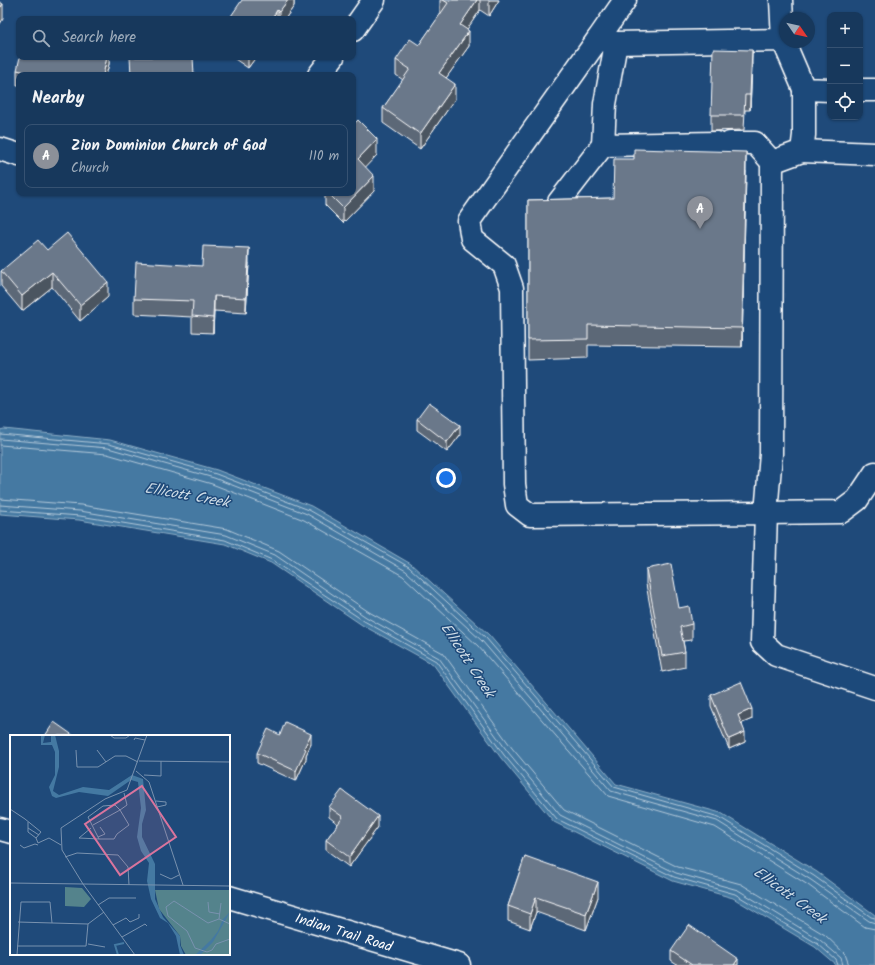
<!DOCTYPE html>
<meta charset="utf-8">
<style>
:root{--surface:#17385c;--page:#244365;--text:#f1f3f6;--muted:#9eacbb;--line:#365272;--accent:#8c9099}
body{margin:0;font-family:Kalam,sans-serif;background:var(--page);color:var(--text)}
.controls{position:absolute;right:12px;top:12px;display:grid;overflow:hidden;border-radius:8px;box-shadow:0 1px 3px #0004}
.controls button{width:36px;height:36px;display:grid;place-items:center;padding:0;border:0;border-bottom:1px solid var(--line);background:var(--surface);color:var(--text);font:20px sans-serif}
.compass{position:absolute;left:779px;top:12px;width:36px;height:36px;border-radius:50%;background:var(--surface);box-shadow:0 1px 3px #0004;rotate:124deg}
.you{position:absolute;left:446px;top:478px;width:14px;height:14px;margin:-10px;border:3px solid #fff;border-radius:50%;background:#1a73e8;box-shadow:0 0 0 6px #1a73e833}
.badge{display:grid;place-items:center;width:26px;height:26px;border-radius:50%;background:var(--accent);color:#fff;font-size:13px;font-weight:700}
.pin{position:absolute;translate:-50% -33px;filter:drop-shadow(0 1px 2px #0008)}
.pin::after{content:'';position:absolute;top:21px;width:14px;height:12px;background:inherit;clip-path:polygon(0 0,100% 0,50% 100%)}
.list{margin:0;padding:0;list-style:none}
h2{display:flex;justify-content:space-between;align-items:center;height:52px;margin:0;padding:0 16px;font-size:17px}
h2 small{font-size:13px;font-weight:400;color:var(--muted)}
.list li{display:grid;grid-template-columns:26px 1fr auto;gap:12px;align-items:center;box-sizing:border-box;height:64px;margin:0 8px 8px;padding:0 8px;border:1px solid var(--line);border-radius:8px}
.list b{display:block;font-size:15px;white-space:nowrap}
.list p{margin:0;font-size:13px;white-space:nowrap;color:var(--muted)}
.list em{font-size:13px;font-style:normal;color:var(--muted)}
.icon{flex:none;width:22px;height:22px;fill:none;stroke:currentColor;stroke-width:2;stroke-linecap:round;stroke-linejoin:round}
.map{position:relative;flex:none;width:875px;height:965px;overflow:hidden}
.search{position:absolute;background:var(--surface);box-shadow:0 1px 3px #0004;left:16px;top:16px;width:340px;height:44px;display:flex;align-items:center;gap:10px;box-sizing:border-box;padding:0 14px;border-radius:8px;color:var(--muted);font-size:15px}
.panel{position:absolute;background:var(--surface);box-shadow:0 1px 3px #0004;left:16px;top:72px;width:340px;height:124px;border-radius:8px}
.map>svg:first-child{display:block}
.water{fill:#4479a2;stroke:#8fafc7}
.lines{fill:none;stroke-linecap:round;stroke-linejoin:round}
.shore{stroke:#b4c9da;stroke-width:1}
.minor-casing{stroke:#fff;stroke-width:25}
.minor{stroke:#1f4a7a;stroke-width:22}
.wall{fill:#5c6777;stroke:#fff}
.shaded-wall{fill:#4b5461;stroke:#fff}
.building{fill:#6b788a;stroke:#fff}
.labels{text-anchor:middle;stroke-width:3;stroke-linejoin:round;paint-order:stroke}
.street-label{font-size:14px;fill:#fff;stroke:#1f4a7a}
.water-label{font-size:15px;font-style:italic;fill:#d0dee8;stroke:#1f4a7a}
.inset-river{fill:none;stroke:#4479a2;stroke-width:2}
.inset-road{fill:none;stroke:#7992af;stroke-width:1}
.view{fill:#da749d;fill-opacity:0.15;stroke:#da749d;stroke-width:2}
.inset-edge{fill:none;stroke:#fff;stroke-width:2}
</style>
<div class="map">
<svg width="875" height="965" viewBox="0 0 875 965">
<rect width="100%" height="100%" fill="#1f4a7a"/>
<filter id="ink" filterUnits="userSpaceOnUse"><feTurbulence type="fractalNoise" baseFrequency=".025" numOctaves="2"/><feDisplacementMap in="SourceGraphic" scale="8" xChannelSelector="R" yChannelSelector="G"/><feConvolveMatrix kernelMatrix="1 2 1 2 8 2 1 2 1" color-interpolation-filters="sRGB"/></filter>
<g filter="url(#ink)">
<path class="water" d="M4 429 110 440 217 470 311 506 411 564 489 635 616 784 721 813 817 872 875 915V965H836L815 947 733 898 673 881 554 822 501 758 433 664 362 625 271 563 225 544 79 520 0 514V430Z"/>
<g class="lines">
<g class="shore">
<path d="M0 434 109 444 216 474 309 510 409 567 486 638 614 787 719 817 814 876 871 917 875 918"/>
<path d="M0 439 108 448 214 478 307 514 406 571 482 641 611 791 717 821 811 880 869 921 875 923"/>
<path d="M0 445 107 454 212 484 304 520 403 576 478 646 608 796 715 827 808 885 865 927 875 929"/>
<path d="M0 499 81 505 227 529 279 551 369 612 443 653 512 748 564 810 678 867 741 884 825 935 845 954 849 965"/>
<path d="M0 505 80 511 226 535 275 555 366 617 439 658 508 752 560 815 676 873 738 890 820 940 841 958 843 965"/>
<path d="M0 510 80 516 225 540 272 560 364 621 436 661 504 755 557 819 674 877 735 894 818 944 836 960 838 965"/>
</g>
<g class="minor-casing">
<g id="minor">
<path d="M781 0 783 40"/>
<path d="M353 30 374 0"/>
<path d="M598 39 625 0"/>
<path d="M616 43 605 104 603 145 717 143"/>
<path d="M319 75 333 57"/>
<path d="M804 89V135L802 151 772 162 771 454 766 513 841 512 857 500 875 473"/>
<path d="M830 90 804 89 783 40 616 43 598 39 469 221 472 239 504 265 512 288 514 484 517 505 530 515 766 513 762 642 776 655 875 688"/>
<path d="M860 90H875"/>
<path d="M730 143H755L772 162"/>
<path d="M0 149 19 155"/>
<path d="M802 151 875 154"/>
<path d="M559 202 603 145"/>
<path d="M0 829 11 832"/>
<path d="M229 897 459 965"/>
</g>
</g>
<use href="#minor" class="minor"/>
</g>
<g class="wall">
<path d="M294 0V6L285 19H229Z"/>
<path d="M440 0H499L489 16 480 10 467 29 469 46 446 78 455 99 420 149 383 123V108L403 80 396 75V60L419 45 441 14 440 13Z"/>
<path d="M109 57V64L106 75H19V85H17V70Z"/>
<path d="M232 57H256L248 68Z"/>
<path d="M752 65 750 110H745L744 130 711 131V115Z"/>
<path d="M353 125 377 155 365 167 374 191 343 223 325 205V193H353Z"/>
<path d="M746 171 742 347 588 345V358L528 360V200L613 198Z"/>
<path d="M47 250 108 297 80 321 52 287 22 311 1 286V271Z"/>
<path d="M249 263 246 313 214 311 213 333 192 332V317L134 314V299Z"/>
<path d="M417 419 460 435 447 452 417 430Z"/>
<path d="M646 569 679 608 692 624V640L683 641 685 652V667L662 672 646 584Z"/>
<path d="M711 695 752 719 742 723 745 742 729 749 711 706Z"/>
<path d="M280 735 311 744 306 755V759L296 781 257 763V753Z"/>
<path d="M329 807 378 827 349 867 326 850V840L338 824 329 817Z"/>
<path d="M525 856 598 897 586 930 536 912 530 929 508 921V906Z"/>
<path d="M671 951 738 965H677L671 961Z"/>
</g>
<g class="shaded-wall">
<path d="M288 0H294V6L285 19H279V12Z"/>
<path d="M477 0H480V10L460 40V25Z"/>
<path d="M489 0H499L489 16Z"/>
<path d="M3 4V19L0 24V8Z"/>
<path d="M277 10V19H272Z"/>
<path d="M469 31V46L439 88V73Z"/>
<path d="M752 50V65L750 110V95Z"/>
<path d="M107 57H109V64L106 75H103Z"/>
<path d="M248 57H256L248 68Z"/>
<path d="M455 84V99L420 149V134Z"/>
<path d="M377 139V155L358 175V159Z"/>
<path d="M746 152V171L742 347V328Z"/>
<path d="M374 176V191L343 223V208Z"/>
<path d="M249 248V263L246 313V298Z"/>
<path d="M52 272V287L22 311V296Z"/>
<path d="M108 282V297L80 321V305Z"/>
<path d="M214 296V311L213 333V318Z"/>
<path d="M460 425V435L447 452V442Z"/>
<path d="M752 709V719L738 725V715Z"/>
<path d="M745 732V742L729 749V739Z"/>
<path d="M311 734V744L306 755V759L296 781V771L304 748Z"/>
<path d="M378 816V827L349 867V857Z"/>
<path d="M598 882V897L586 930V914Z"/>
<path d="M536 897V912L530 929V914Z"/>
<path d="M738 959V965H734Z"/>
</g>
<g class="building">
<path d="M242 0H288L279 12 277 10 272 19H229Z"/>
<path d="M443 0H477L460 25 469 31 439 73 455 84 420 134 383 108 410 69 396 60 410 39 419 45 448 3Z"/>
<path d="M0 2 3 4 0 8Z"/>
<path d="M713 49 752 50 750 95H745L744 115H711Z"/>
<path d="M20 57H107L103 75H42L17 70Z"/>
<path d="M130 57H193L194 75H131Z"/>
<path d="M358 120 377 139 358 159 374 176 343 208 328 193H353V125Z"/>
<path d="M634 149 746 152 742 328 588 325V339L528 340V200L613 198 614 159H634Z"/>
<path d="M67 233 108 282 80 305 52 272 22 296 1 271 38 240 47 250Z"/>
<path d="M203 246 249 248 246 298 214 296 213 318 192 316 193 301 134 299 136 262 202 266Z"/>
<path d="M429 403 460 425 447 442 417 419Z"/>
<path d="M671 564 679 608 689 606 692 624 680 627 685 652 662 656 646 569Z"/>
<path d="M741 682 752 709 738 715 745 732 729 739 711 695Z"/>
<path d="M54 722 74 736H45Z"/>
<path d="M285 722 311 734 304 748 306 749 296 771 257 753 268 729 280 735Z"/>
<path d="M342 790 378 816 349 857 326 840 343 817 329 807Z"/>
<path d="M525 856 598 882 586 914 536 897 530 914 508 906Z"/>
<path d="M689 925 738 959 734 965H692L671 951Z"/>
</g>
</g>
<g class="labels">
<g class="street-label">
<text transform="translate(344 932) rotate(17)" y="5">Indian Trail Road</text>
</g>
<g class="water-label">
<text transform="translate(187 495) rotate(10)" y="5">Ellicott Creek</text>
<text transform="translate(468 660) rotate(57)" y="5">Ellicott Creek</text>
<text transform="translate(790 895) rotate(36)" y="5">Ellicott Creek</text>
</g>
</g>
<g transform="translate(10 735)">
<rect width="220" height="220" fill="#1f4a7a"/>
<path d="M55 152 72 153 81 164 74 172 55 171ZM145 155H220V220H176L171 211 170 201 149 174Z" fill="#54838c"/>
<path d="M31 0H35L33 8 41 7V0H45L49 16V32L43 56 49 60 73 52 99 55 122 40 133 44 136 75 132 89V102L145 129V164L153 182 170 201V210L174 220H170L166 201 158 188 150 183 141 164 137 146 139 128 131 116 127 102 131 73 128 47 121 45 98 61 69 57 46 63 42 61 39 52 45 40V17L42 10H31ZM220 177 203 207 190 220H185L201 205 208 196 213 184Z" fill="#4479a2"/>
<path class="inset-river" d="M108 220 105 210 114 208"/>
<path class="inset-road" d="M100 0 104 3H116L120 0M124 5 125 3 135 5M66 15 67 32H88L105 21H116L128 27M87 15 96 27M129 26 220 27M126 36 139 47 173 150M134 40 151 41V26M146 66 156 67V70L147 72M0 74 15 84 31 97 26 103 18 97V87M83 90 110 75 105 70 93 71 78 82 89 104H104L107 99 119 90 110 75 117 70 114 58M18 93 29 100M81 93 69 103 89 104M88 102 95 99 90 92M26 103 28 108 39 103 51 110M10 110 14 113 25 109 28 110M55 122 67 118 108 120 118 132 119 150M150 139 161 144 169 140M0 148 220 151M73 149 52 115 51 93 95 64 117 55 137 0M73 149 125 220M198 167 199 177 210 179M88 170 99 163H126M209 184 211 168M8 187 78 189 94 177M220 189 209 184 198 188 164 166 156 172 158 181 177 196 185 213 197 217 202 215 206 209 220 204M103 190 116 183 120 187 129 183V179M112 202 135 189 137 191M78 209 95 212M7 211H76L78 189M7 220 11 167H40L42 188"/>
<path class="view" d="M132 51 166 102 110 140 75 89Z"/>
<rect width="220" height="220" class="inset-edge"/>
</g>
</svg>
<div class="controls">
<button>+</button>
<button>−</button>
<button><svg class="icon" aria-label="locate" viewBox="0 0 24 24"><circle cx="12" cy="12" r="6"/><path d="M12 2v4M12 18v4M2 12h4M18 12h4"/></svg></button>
</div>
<svg class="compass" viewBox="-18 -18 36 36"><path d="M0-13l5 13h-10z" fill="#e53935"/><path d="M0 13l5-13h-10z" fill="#9eacbb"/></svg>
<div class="you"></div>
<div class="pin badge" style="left:700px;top:229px">A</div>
<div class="search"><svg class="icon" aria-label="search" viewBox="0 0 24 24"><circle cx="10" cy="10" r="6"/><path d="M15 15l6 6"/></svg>Search here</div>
<section class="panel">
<h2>Nearby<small></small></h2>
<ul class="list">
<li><span class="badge">A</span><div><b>Zion Dominion Church of God</b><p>Church</p></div><em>110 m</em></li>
</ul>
</section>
</div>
